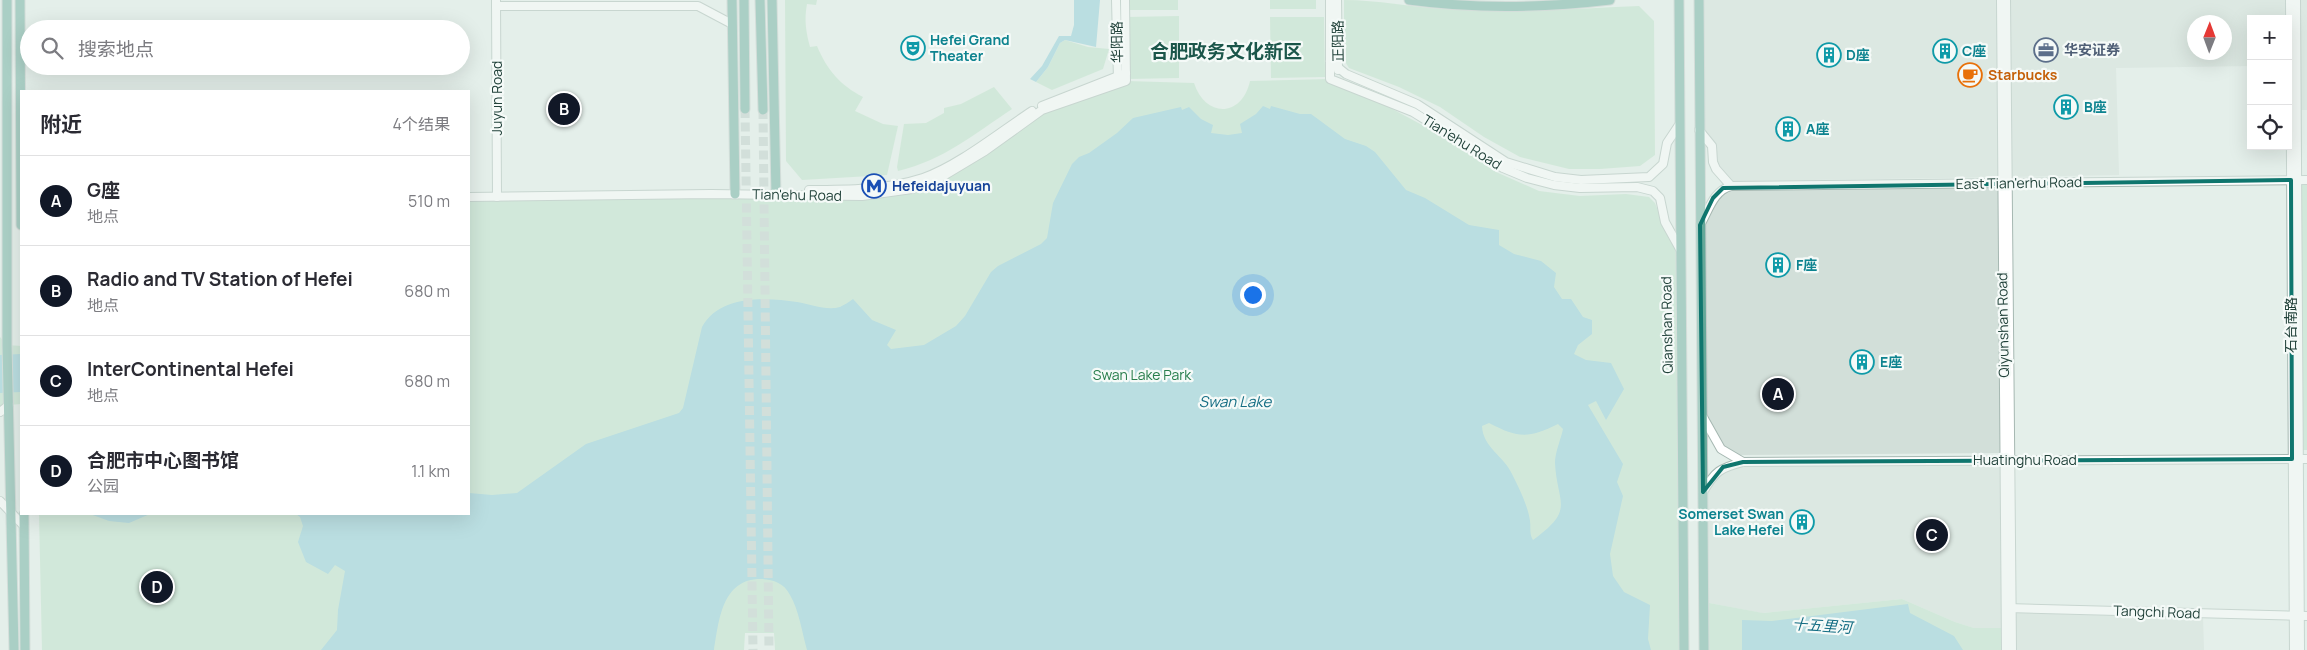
<!DOCTYPE html>
<html lang="zh">
<meta charset="utf-8">
<style>
:root{--surface:#fff;--page:#f2f2f3;--text:#2b2b33;--muted:#7c7c81;--line:#e1e1e2;--accent:#111827}
body{margin:0;font-family:Manrope,"Noto Sans SC",sans-serif;background:var(--page);color:var(--text)}
.controls{position:absolute;right:15px;top:15px;display:grid;overflow:hidden;border-radius:0px;box-shadow:0 5px 20px #0002}
.controls button{width:45px;height:45px;display:grid;place-items:center;padding:0;border:0;border-bottom:1px solid var(--line);background:var(--surface);color:var(--text);font:25px sans-serif}
.compass{position:absolute;left:2187px;top:15px;width:45px;height:45px;border-radius:50%;background:var(--surface);box-shadow:0 5px 20px #0002;rotate:1deg}
.you{position:absolute;left:1252px;top:294px;width:18px;height:18px;margin:-12px;border:4px solid #fff;border-radius:50%;background:#1a73e8;box-shadow:0 0 0 8px #1a73e833}
.badge{display:grid;place-items:center;width:32px;height:32px;border-radius:50%;background:var(--accent);color:#fff;font-size:16px;font-weight:700}
.pin{position:absolute;translate:-50% -50%;border:2px solid #fff;box-shadow:0 1px 5px #0006}
.list{margin:0;padding:0;list-style:none}
h2{display:flex;justify-content:space-between;align-items:center;height:65px;margin:0;padding:0 20px;font-size:21px}
h2 small{font-size:16px;font-weight:400;color:var(--muted)}
.list li{display:grid;grid-template-columns:32px 1fr auto;gap:15px;align-items:center;box-sizing:border-box;height:90px;padding:0 20px;border-top:1px solid var(--line)}
.list b{display:block;font-size:19px;white-space:nowrap}
.list p{margin:0;font-size:16px;white-space:nowrap;color:var(--muted)}
.list em{font-size:16px;font-style:normal;color:var(--muted)}
.icon{flex:none;width:28px;height:28px;fill:none;stroke:currentColor;stroke-width:2;stroke-linecap:round;stroke-linejoin:round}
.map{position:relative;flex:none;width:2307px;height:650px;overflow:hidden}
.search{position:absolute;background:var(--surface);box-shadow:0 5px 20px #0002;left:20px;top:20px;width:450px;height:55px;display:flex;align-items:center;gap:12px;box-sizing:border-box;padding:0 18px;border-radius:28px;color:var(--muted);font-size:19px}
.panel{position:absolute;background:var(--surface);box-shadow:0 5px 20px #0002;left:20px;top:90px;width:450px;height:425px;border-radius:0px}
.map>svg:first-child{display:block}
.built{fill:#d2dfd9;fill-rule:evenodd}
.green{fill:#bbe1c7}
.water{fill:#87c9d8;fill-rule:evenodd}
.lines{fill:none;stroke-linecap:round;stroke-linejoin:round}
.major-tunnel{stroke:#bdccc7;stroke-width:9;stroke-dasharray:9 4.5;stroke-linecap:butt}
.minor-casing{stroke:#a6b8b2;stroke-width:10}
.major-casing{stroke:#c1cac8;stroke-width:11}
.minor{stroke:#fff;stroke-width:8}
.major{stroke:#64a899;stroke-width:9}
.marked{fill:none;stroke:#0f766e;stroke-width:4;stroke-linejoin:round}
.labels{text-anchor:middle;stroke-width:4.5;stroke-linejoin:round;paint-order:stroke}
.culture-label{font-size:14px;font-weight:bold;fill:#0d838f;stroke:#f5faf8;text-anchor:start}
.street-label{font-size:14px;fill:#21423a;stroke:#f5faf8}
.service-label{font-size:14px;font-weight:bold;fill:#4e5e75;stroke:#f5faf8;text-anchor:start}
.food-label{font-size:14px;font-weight:bold;fill:#c56008;stroke:#f5faf8;text-anchor:start}
.transit-label{font-size:14px;font-weight:bold;fill:#164399;stroke:#f5faf8;text-anchor:start}
.park-label{font-size:14px;fill:#277d4b;stroke:#f5faf8}
.water-label{font-size:15px;font-style:italic;fill:#156e84;stroke:#f5faf8}
.district-label{font-size:19px;font-weight:bold;fill:#1b564a;stroke:#f5faf8}
</style>
<div class="map">
<svg width="2307" height="650" viewBox="0 0 2307 650">
<rect width="100%" height="100%" fill="#e4efea"/>
<g class="built">
<path d="M1699 0H2001L2002 177 1746 181 1733 185 2002 183 2005 453 1736 455 1721 449 1706 424 1700 225 1710 207 1731 186 1716 169 1712 146 1699 130Z"/>
<path d="M2006 0H2290L2288 19H2251V66L2116 68 2119 175 2007 177ZM2194 22H2224V52H2194Z"/>
<path d="M2296 0H2307V110H2297Z"/>
<path d="M2005 460 2006 628H1974L1955 622 1902 599 1762 613 1704 602 1703 492 1713 475 1743 462Z"/>
<path d="M2011 613 2203 618 2204 650H2012Z"/>
</g>
<g class="green">
<path d="M785 0H817L816 5 807 4C804 20 806 32 810 47L817 46C827 70 840 85 863 97L855 111 883 124 898 126 887 175 802 180 786 161Z"/>
<rect x="1127" y="0" width="51" height="10"/>
<rect x="1270" y="0" width="46" height="9"/>
<path d="M1344 0C1378 0 1410 7 1443 9 1508 13 1574 9 1639 6L1654 21 1655 155 1640 166 1600 169H1569L1520 157 1484 137 1440 107 1399 87 1349 68 1344 60Z"/>
<path d="M1179 16V78L1128 79 1127 17Z"/>
<path d="M1270 17H1324L1325 77 1271 78Z"/>
<path d="M1065 40 1088 47 1109 49 1103 69 1052 90 1036 82 1048 67 1060 43Z"/>
<path d="M1330 79 1357 90 1437 133 1496 172 1539 191 1580 196 1626 194 1649 197 1655 203 1669 239 1680 249 1684 650H775L774 633H745L744 650H42L39 514H469V197L912 189 1042 110 1126 81 1194 83C1205 118 1242 118 1250 81Z"/>
<path d="M994 87 1012 109C974 134 944 160 898 171L897 167 904 124 926 123 944 113V108L961 104Z"/>
<path d="M2297 180H2307V450H2299Z"/>
<path d="M0 337 7 345 21 346V404L9 405 0 412Z"/>
<path d="M1902 599 1955 622 1974 628H2006V650H1704V602L1763 613Z"/>
</g>
<g class="water">
<path d="M1074 0H1100L1096 47 1065 40 1060 43 1048 67 1036 82 1030 79 1042 66 1059 36H1071L1074 25Z"/>
<path d="M1263 106 1270 109 1271 106 1300 114H1311L1345 139 1366 146 1375 152 1406 190 1425 198 1469 225 1499 230V245L1514 254 1541 261 1556 273 1554 287 1562 299H1571L1583 317 1592 320V334L1578 345 1574 354 1586 360 1611 363 1624 389 1606 420 1596 401 1588 405 1623 464 1617 482 1623 496 1610 554 1613 576 1624 592 1650 605 1648 639 1651 650H807C802 633 799 610 790 595 784 583 774 580 762 579 722 578 719 620 714 650H321L337 630 338 610 345 571 335 565 328 574 306 562 298 542 303 526 300 517 296 514H469V493L492 495 517 493 586 444 679 413 683 408 702 327C719 295 765 297 797 302 811 304 826 311 840 307 844 305 849 302 853 299L872 320 896 330 887 345 891 349 924 345 956 326 965 316 991 272 998 266 1041 244 1047 238 1053 203 1072 164 1079 157 1089 153 1117 133 1133 118 1181 107 1182 110 1189 107 1201 119 1213 125 1211 133 1228 135 1242 133 1240 124 1256 114ZM1489 423C1518 438 1528 439 1558 424L1563 429C1561 439 1555 452 1555 463 1557 504 1576 509 1533 540 1529 534 1531 528 1530 521 1528 506 1519 488 1512 474 1504 456 1483 448 1482 426Z"/>
<path d="M21 354V392L0 393V355Z"/>
<path d="M90 514H150L129 523 109 521Z"/>
<path d="M1908 604 1910 613 1954 636 1963 650H1742V620L1772 621Z"/>
</g>
<g class="lines">
<g class="major-tunnel">
<path d="M745 109 753 650"/>
<path d="M763 110 769 650"/>
</g>
<g class="minor-casing">
<g id="minor">
<path d="M496 0 497 197"/>
<path d="M1116 0 1118 80"/>
<path d="M1330 0V79L1413 112 1503 168 1527 178 1554 185 1580 188 1637 187 1653 191 1660 198 1665 222 1680 249"/>
<path d="M1337 0 1338 70"/>
<path d="M2001 0 2006 650"/>
<path d="M2006 0 2012 650"/>
<path d="M2290 0 2294 650"/>
<path d="M2296 0 2300 650"/>
<path d="M496 6H698L732 24"/>
<path d="M1330 61 1346 74 1417 104 1506 162 1555 177 1581 180 1649 177 1663 164 1667 143 1679 125"/>
<path d="M1042 106 1126 73"/>
<path d="M1699 130 1712 146 1713 162 1716 169 1731 186"/>
<path d="M809 190C847 190 886 190 923 178 958 166 1000 132 1032 111"/>
<path d="M469 197 711 194 862 196 912 189 940 178 985 151 1042 110 1126 81 1125 0"/>
<path d="M1700 225C1709 210 1713 191 1731 186L2307 180"/>
<path d="M0 412 9 405"/>
<path d="M1703 417 1721 449 1743 462"/>
<path d="M1703 492C1715 471 1720 468 1743 462L2307 459"/>
<path d="M0 501 24 526"/>
<path d="M2007 608 2307 616"/>
</g>
</g>
<g class="major-casing">
<g id="major">
<path d="M7 0V345L14 650"/>
<path d="M20 0 21 225"/>
<path d="M732 0 735 194"/>
<path d="M744 0 745 109"/>
<path d="M760 0 763 110"/>
<path d="M772 0 776 195"/>
<path d="M1409 0C1475 9 1544 8 1610 0"/>
<path d="M1679 0 1684 650"/>
<path d="M1699 0 1704 650"/>
<path d="M24 514 25 650"/>
</g>
</g>
<use href="#minor" class="minor"/>
<use href="#major" class="major"/>
</g>
<path d="M0 0H2307V650H0ZM2291 180 2292 459 1743 462 1723 467 1703 492 1700 225 1713 198 1723 188Z" fill="#e4efea" fill-opacity=".55" fill-rule="evenodd"/>
<path class="marked" d="M2291 180 2292 459 1743 462 1723 467 1703 492 1700 225 1713 198 1723 188Z"/>
<defs>
<g id="theatre-ring" transform="scale(1.25)"><circle r="9.5" fill="#f5faf8" stroke="#0f9aa8" stroke-width="1.5"/><path d="M-5-5.5Q0-4 5-5.5V0Q5 5 0 6Q-5 5-5 0ZM-3.3-2.5H-1v1.5H-3.3ZM1-2.5H3.3v1.5H1ZM-2.8 1Q0 5.5 2.8 1Z" fill="#0f9aa8"/></g>
<g id="office-ring" transform="scale(1.25)"><circle r="9.5" fill="#f5faf8" stroke="#5c6f8a" stroke-width="1.5"/><path d="M-6-3h4V-5.5h4V-3h4V5H-6ZM-1-4.5V-3h2v-1.5ZM-6 0V1H6V0Z" fill="#5c6f8a"/></g>
<g id="building-ring" transform="scale(1.25)"><circle r="9.5" fill="#f5faf8" stroke="#0f9aa8" stroke-width="1.5"/><path d="M-4-6H4V6H1V3H-1V6H-4ZM-2.5-4.3h1.7v1.8h-1.7ZM.8-4.3h1.7v1.8H.8ZM-2.5-1h1.7V.8h-1.7ZM.8-1h1.7V.8H.8Z" fill="#0f9aa8"/></g>
<g id="cafe-ring" transform="scale(1.25)"><circle r="9.5" fill="#f5faf8" stroke="#e8710a" stroke-width="1.5"/><path d="M-5.5-4.5H6V0H3Q3 3.5 0 3.5H-2.5Q-5.5 3.5-5.5 0ZM3-3.2v2h1.7v-2ZM-6 4.5H4V6H-6Z" fill="#e8710a"/></g>
<g id="metro-ring" transform="scale(1.25)"><circle r="9.5" fill="#f5faf8" stroke="#1a4fb4" stroke-width="1.5"/><path d="M-5.5 5V-5H-3L0 0L3-5H5.5V5H3V-.5L0 4L-3-.5V5Z" fill="#1a4fb4"/></g>
</defs>
<g fill-rule="evenodd">
<use href="#theatre-ring" x="913" y="48"/>
<use href="#office-ring" x="2046" y="50"/>
<use href="#building-ring" x="1945" y="51"/>
<use href="#building-ring" x="1829" y="55"/>
<use href="#cafe-ring" x="1970" y="75"/>
<use href="#building-ring" x="2066" y="107"/>
<use href="#building-ring" x="1788" y="129"/>
<use href="#metro-ring" x="874" y="186"/>
<use href="#building-ring" x="1778" y="265"/>
<use href="#building-ring" x="1862" y="362"/>
<use href="#building-ring" x="1802" y="522"/>
</g>
<g class="labels">
<g class="culture-label">
<text x="930" y="45">Hefei Grand<tspan x="930" dy="16">Theater</tspan></text>
<text x="1962" y="56">C座</text>
<text x="1846" y="60">D座</text>
<text x="2084" y="112">B座</text>
<text x="1806" y="134">A座</text>
<text x="1796" y="270">F座</text>
<text x="1880" y="367">E座</text>
<text x="1784" y="519" text-anchor="end">Somerset Swan<tspan x="1784" dy="16">Lake Hefei</tspan></text>
</g>
<g class="street-label">
<text transform="translate(1338 41) rotate(-91)" y="5">正阳路</text>
<text transform="translate(1117 42) rotate(-91)" y="5">华阳路</text>
<text transform="translate(497 98) rotate(-90)" y="5">Juyun Road</text>
<text transform="translate(1462 142) rotate(32)" y="5">Tian'ehu Road</text>
<text transform="translate(2019 183) rotate(-1)" y="5">East Tian'erhu Road</text>
<text transform="translate(797 195) rotate(1)" y="5">Tian'ehu Road</text>
<text transform="translate(1667 325) rotate(-91)" y="5">Qianshan Road</text>
<text transform="translate(2003 325) rotate(-91)" y="5">Qiyunshan Road</text>
<text transform="translate(2291 325) rotate(-90)" y="5">石台南路</text>
<text x="2025" y="465">Huatinghu Road</text>
<text transform="translate(2157 612) rotate(2)" y="5">Tangchi Road</text>
</g>
<g class="service-label">
<text x="2064" y="55">华安证券</text>
</g>
<g class="food-label">
<text x="1988" y="80">Starbucks</text>
</g>
<g class="transit-label">
<text x="892" y="191">Hefeidajuyuan</text>
</g>
<g class="park-label">
<text x="1142" y="380">Swan Lake Park</text>
</g>
<g class="water-label">
<text x="1235" y="407">Swan Lake</text>
<text transform="translate(1822 626) rotate(4)" y="5">十五里河</text>
</g>
<g class="district-label">
<text x="1226" y="58">合肥政务文化新区</text>
</g>
</g>
</svg>
<div class="controls">
<button>+</button>
<button>−</button>
<button><svg class="icon" aria-label="locate" viewBox="0 0 24 24"><circle cx="12" cy="12" r="6"/><path d="M12 2v4M12 18v4M2 12h4M18 12h4"/></svg></button>
</div>
<svg class="compass" viewBox="-18 -18 36 36"><path d="M0-13l5 13h-10z" fill="#e53935"/><path d="M0 13l5-13h-10z" fill="#7c7c81"/></svg>
<div class="you"></div>
<div class="pin badge" style="left:1778px;top:394px">A</div>
<div class="pin badge" style="left:564px;top:109px">B</div>
<div class="pin badge" style="left:1932px;top:535px">C</div>
<div class="pin badge" style="left:157px;top:587px">D</div>
<div class="search"><svg class="icon" aria-label="search" viewBox="0 0 24 24"><circle cx="10" cy="10" r="6"/><path d="M15 15l6 6"/></svg>搜索地点</div>
<section class="panel">
<h2>附近<small>4个结果</small></h2>
<ul class="list">
<li><span class="badge">A</span><div><b>G座</b><p>地点</p></div><em>510 m</em></li>
<li><span class="badge">B</span><div><b>Radio and TV Station of Hefei</b><p>地点</p></div><em>680 m</em></li>
<li><span class="badge">C</span><div><b>InterContinental Hefei</b><p>地点</p></div><em>680 m</em></li>
<li><span class="badge">D</span><div><b>合肥市中心图书馆</b><p>公园</p></div><em>1.1 km</em></li>
</ul>
</section>
</div>
